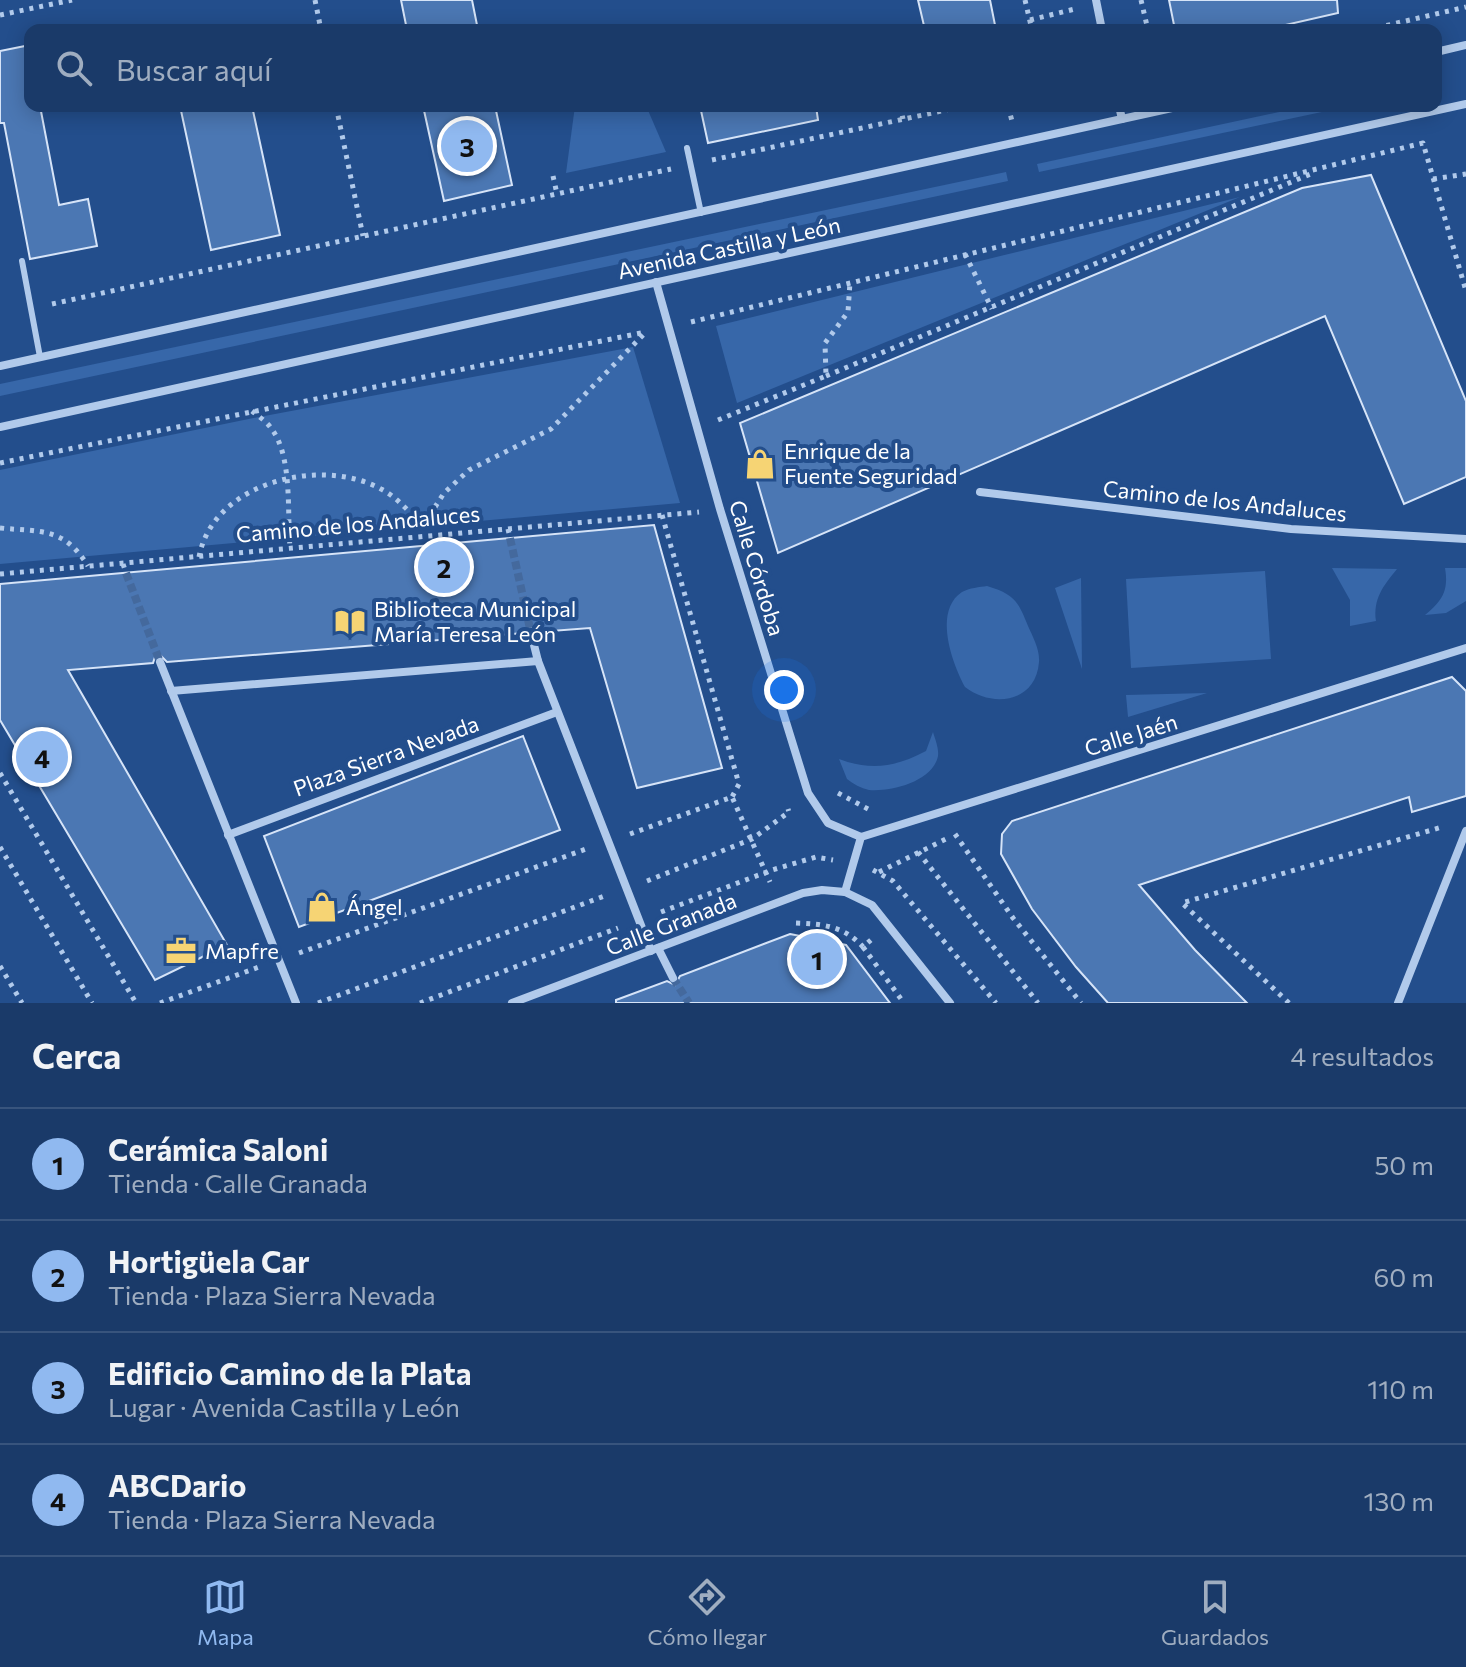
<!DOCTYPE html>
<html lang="es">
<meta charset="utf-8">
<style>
:root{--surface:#1a3a69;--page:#23416f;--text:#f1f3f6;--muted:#9fadc0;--line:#38547d;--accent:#90b9f0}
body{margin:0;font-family:Commissioner,sans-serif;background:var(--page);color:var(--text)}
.you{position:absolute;left:784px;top:690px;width:28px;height:28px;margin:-20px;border:6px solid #fff;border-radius:50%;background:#1a73e8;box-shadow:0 0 0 12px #1a73e833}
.badge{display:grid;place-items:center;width:52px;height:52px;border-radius:50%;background:var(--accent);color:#111;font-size:26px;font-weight:700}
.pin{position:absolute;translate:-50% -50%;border:4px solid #fff;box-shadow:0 2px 8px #0006}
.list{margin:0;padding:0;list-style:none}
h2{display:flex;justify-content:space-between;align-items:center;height:104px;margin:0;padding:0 32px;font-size:34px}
h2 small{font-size:26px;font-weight:400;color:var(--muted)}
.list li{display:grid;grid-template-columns:52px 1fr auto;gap:24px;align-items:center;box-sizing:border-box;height:112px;padding:0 32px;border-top:2px solid var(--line)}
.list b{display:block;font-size:30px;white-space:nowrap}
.list p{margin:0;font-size:26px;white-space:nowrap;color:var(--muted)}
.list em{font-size:26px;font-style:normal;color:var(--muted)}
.icon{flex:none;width:44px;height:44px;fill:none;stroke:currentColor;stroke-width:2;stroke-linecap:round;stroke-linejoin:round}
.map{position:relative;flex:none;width:1466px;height:1003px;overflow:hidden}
.search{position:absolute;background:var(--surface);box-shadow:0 4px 20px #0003;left:24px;right:24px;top:24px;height:88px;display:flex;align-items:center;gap:20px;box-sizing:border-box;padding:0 28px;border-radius:16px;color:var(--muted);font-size:30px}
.sheet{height:552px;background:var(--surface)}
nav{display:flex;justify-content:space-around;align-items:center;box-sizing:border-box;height:112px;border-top:2px solid var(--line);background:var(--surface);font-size:22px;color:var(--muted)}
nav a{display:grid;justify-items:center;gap:4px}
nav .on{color:var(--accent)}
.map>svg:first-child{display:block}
.green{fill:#3767a9}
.building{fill:#4b77b3;stroke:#d6e4f8;stroke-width:2}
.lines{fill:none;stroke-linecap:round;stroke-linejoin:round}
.minor-tunnel{stroke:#44699d;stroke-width:8;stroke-dasharray:8 4;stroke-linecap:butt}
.path{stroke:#b1caeb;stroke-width:5;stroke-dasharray:4 6;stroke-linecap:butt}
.service{stroke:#b1caeb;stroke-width:6}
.minor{stroke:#b1caeb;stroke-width:8}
.labels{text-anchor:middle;stroke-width:8;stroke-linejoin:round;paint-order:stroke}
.street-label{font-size:22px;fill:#fff;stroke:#234e8c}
.poi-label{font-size:22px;fill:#fff;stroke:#234e8c;text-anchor:start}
</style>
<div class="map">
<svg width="1466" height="1003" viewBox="0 0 1466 1003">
<rect width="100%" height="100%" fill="#234e8c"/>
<g class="green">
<path d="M575 106 647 108 666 152 566 173Z"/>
<path d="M1307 106H1350L1039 172 1037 164Z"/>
<path d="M1006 172 1008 181 0 396V384Z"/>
<path d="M1240 197 737 403 716 326Z"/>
<path d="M633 347 680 503 0 564V470L259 417Z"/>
<path d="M1332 568 1397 569C1383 586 1373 599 1376 621L1350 626V600Z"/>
<path d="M1445 568H1466V601L1446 613 1425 615C1442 601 1449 591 1445 568Z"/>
<path d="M1265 571 1271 659 1131 668 1126 579Z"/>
<path d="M1081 578 1082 669 1055 588Z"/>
<path d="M987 586C1014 594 1018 601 1028 626 1033 637 1040 650 1039 662 1036 703 992 708 965 687 952 663 933 611 962 592 969 588 980 587 987 586Z"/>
<path d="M1207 693 1128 717 1126 695Z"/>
<path d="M933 732C935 739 939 748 938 756 933 781 892 792 869 790 861 788 853 784 847 779L839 759C871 771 896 767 926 751Z"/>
</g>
<g class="building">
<path d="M401 0H472L478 30H407Z"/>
<path d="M918 0H990L996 30H925Z"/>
<path d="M1169 0H1337L1338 13 1263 30H1175Z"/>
<path d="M30 45V106H40L59 205 88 199 97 246 30 259 4 123H0V51Z"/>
<path d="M180 106H252L280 235 211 250Z"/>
<path d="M423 106H495L512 185 444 201Z"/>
<path d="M700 106H816L818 120 708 143Z"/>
<path d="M1371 175 1466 401V477L1404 504 1325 316 778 553 740 423 1302 188Z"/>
<path d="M654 525 722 768 637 788 590 628 538 632 535 628 530 626 524 633 167 662 160 655 155 657 153 663 68 670 227 945 155 980 0 720V584Z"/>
<path d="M1452 677 1466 691V796L1412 812 1409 797 1139 885 1195 950 1247 1003H1108L1076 967 1032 909 1001 854 1002 834 1012 821Z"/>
<path d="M523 736 560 830 299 927 264 836Z"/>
<path d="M790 934 846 945 890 1003H616V1000L667 981 675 985 680 976Z"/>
</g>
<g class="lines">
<g class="minor-tunnel">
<path d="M510 538 531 633"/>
<path d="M126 573 160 662"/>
<path d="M673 978 689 1003"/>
</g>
<g class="path">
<path d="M315 0 321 30"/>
<path d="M1025 0 1032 30"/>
<path d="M1141 0 1148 30"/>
<path d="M0 15 72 0"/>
<path d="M1030 20 1075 9"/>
<path d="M1367 30 1466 7"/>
<path d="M336 106 363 236"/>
<path d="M900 106 903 119"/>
<path d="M1008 106 1012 121"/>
<path d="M712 160 965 106"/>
<path d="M553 176 557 194"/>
<path d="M1433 179 1466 174"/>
<path d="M965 254 992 309"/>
<path d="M52 304 671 169"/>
<path d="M691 322 1423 143 1466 291"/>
<path d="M826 376 1313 173"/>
<path d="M252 411C258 416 266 421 271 428 293 456 287 514 290 548"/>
<path d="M718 420 826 376 825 343 848 312 850 282"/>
<path d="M0 463 646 332"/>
<path d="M662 515 739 784 732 797"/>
<path d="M0 528C41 532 64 527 88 566"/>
<path d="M508 529 510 538"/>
<path d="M199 557C213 482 321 456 381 489 397 497 410 513 423 526L444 493 469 470 551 429 644 334"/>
<path d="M123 564 126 573"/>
<path d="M0 574 699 512"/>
<path d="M0 773 136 1003"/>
<path d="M838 793 868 809"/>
<path d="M630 834 732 797 770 882"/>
<path d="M955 834 1013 918 1081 1003"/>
<path d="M0 847 92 1003"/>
<path d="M918 852 1038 1003"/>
<path d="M873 870 893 881 996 1003"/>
<path d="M879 872 950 837"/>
<path d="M647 881 752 839 789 812 788 809"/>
<path d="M661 912 772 870 816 857 833 860"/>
<path d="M796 923C823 924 844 926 863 947L872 939"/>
<path d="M863 947 904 1003"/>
<path d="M299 953 586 849"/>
<path d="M0 966 22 1003"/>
<path d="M160 1003 259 967"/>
<path d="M318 1003 607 895"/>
<path d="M420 1003 618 928"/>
<path d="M1289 1003 1182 903 1442 827"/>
</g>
<g class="service">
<path d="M687 148 701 213"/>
<path d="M22 261 40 357"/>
</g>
<g class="minor">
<path d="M1096 0 1102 30"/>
<path d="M1436 52 1466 45"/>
<path d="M1119 106 1122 119"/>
<path d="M656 282 720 509 808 793 828 823 861 837"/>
<path d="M0 366 1181 106"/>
<path d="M0 427 1466 104"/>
<path d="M980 492 1291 529 1466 539"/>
<path d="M531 633 538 661 651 951"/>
<path d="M160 662 296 1003"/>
<path d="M171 691 538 661"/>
<path d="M228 835 557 712"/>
<path d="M845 892 861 837 1466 648"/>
<path d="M658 948 673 978"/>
<path d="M512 1003 803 893 822 890 845 892 872 905 950 1003"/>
<path d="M1398 1003 1466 831"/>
</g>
</g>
<defs>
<g id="shop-bare" transform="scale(2.4)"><path d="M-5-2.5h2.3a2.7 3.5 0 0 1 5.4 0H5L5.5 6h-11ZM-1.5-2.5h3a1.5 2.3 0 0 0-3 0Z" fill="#f6d474" stroke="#234e8c" stroke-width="2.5" paint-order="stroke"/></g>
<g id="library-bare" transform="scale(2.4)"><path d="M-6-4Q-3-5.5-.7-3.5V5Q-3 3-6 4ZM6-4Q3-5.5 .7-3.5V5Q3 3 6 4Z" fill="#f6d474" stroke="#234e8c" stroke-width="2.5" paint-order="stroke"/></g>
<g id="office-bare" transform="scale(2.4)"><path d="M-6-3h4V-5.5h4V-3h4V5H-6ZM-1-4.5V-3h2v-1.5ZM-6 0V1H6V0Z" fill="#f6d474" stroke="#234e8c" stroke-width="2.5" paint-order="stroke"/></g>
</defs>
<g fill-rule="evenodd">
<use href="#shop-bare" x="760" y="464"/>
<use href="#library-bare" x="350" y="622"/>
<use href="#shop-bare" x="322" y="907"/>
<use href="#office-bare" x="181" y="951"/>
</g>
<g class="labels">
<g class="street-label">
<text transform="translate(729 248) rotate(-12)" y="8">Avenida Castilla y León</text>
<text transform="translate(1225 501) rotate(6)" y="8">Camino de los Andaluces</text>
<text transform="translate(358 524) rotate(-5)" y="8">Camino de los Andaluces</text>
<text transform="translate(757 568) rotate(73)" y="8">Calle Córdoba</text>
<text transform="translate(1131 735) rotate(-17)" y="8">Calle Jaén</text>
<text transform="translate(386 756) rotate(-20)" y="8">Plaza Sierra Nevada</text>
<text transform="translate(671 924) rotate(-21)" y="8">Calle Granada</text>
</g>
<g class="poi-label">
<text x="784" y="459">Enrique de la<tspan x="784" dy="25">Fuente Seguridad</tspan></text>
<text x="374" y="617">Biblioteca Municipal<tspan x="374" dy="25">María Teresa León</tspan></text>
<text x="346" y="915">Ángel</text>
<text x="205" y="959">Mapfre</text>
</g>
</g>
</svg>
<div class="you"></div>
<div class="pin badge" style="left:817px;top:959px">1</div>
<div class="pin badge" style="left:444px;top:567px">2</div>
<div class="pin badge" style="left:467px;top:146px">3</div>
<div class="pin badge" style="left:42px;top:757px">4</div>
<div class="search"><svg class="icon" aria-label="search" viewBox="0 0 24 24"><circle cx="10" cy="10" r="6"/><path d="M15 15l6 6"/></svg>Buscar aquí</div>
</div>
<section class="sheet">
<h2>Cerca<small>4 resultados</small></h2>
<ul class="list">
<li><span class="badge">1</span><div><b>Cerámica Saloni</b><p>Tienda · Calle Granada</p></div><em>50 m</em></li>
<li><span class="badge">2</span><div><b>Hortigüela Car</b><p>Tienda · Plaza Sierra Nevada</p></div><em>60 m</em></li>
<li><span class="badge">3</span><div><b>Edificio Camino de la Plata</b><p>Lugar · Avenida Castilla y León</p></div><em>110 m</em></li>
<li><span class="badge">4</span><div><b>ABCDario</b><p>Tienda · Plaza Sierra Nevada</p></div><em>130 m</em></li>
</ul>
</section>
<nav>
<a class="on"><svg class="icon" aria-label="map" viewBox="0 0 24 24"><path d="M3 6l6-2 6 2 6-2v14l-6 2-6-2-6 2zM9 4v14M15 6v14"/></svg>Mapa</a>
<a><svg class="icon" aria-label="directions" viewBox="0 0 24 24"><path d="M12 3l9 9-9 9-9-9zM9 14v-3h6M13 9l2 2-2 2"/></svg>Cómo llegar</a>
<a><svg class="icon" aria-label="saved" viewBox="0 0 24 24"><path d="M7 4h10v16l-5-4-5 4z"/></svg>Guardados</a>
</nav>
